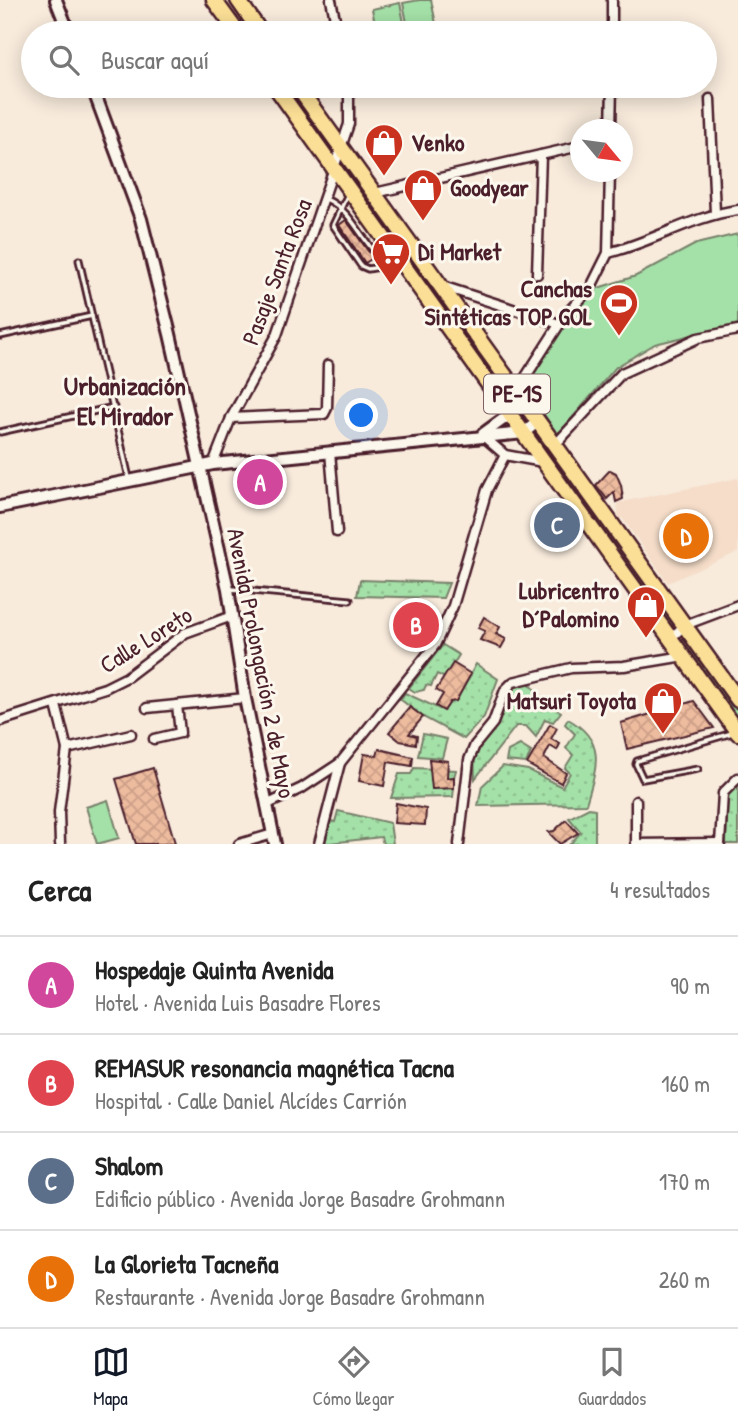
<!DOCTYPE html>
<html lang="es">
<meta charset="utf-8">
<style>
:root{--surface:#fff;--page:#f2f2f2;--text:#222;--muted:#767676;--line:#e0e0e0;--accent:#111827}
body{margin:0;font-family:"Patrick Hand",sans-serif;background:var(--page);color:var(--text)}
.compass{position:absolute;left:570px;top:119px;width:63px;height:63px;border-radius:50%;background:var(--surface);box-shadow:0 4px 18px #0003;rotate:119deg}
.you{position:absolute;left:362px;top:416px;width:24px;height:24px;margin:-18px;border:5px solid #fff;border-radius:50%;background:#1a73e8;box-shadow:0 0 0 10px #1a73e833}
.badge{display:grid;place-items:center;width:46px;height:46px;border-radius:50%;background:var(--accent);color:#fff;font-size:23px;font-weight:700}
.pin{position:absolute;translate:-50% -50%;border:4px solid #fff;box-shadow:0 2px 7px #0006}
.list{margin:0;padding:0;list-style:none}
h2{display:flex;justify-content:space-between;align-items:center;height:91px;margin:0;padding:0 28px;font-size:30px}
h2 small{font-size:23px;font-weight:400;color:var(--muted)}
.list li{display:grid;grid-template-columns:46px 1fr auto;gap:21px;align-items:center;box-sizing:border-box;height:98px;padding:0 28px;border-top:2px solid var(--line)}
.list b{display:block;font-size:26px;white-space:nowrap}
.list p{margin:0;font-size:23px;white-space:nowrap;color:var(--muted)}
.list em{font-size:23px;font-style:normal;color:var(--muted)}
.icon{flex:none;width:38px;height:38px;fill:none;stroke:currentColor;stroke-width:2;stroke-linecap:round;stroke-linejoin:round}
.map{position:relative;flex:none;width:738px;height:844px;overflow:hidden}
.search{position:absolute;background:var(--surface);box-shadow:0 4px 18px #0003;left:21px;right:21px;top:21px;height:77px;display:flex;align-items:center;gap:18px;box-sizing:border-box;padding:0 24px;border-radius:38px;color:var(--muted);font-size:26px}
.sheet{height:483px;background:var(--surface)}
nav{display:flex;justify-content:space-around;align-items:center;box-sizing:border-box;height:98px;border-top:2px solid var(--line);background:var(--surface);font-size:19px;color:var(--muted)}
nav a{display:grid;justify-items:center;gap:4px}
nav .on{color:var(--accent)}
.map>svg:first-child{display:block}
.built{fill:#f5ddc9}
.green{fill:url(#green-dots);stroke:#77806a;stroke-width:2}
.pitch{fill:#a4e1a8;stroke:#77806a;stroke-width:2}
.building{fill:url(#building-cross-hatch);stroke:#4a1f2b;stroke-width:2}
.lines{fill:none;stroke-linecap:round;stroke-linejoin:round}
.lane-casing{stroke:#4a1f2b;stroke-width:9}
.street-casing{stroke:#4a1f2b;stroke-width:13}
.secondary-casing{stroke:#4a1f2b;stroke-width:16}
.highway-casing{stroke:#4a1f2b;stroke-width:19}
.lane{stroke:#fbf7ec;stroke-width:3.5}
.street{stroke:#fbf7ec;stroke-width:8}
.secondary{stroke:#fbf7ec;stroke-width:10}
.highway{stroke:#fbdf96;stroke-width:14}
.labels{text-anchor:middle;stroke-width:6;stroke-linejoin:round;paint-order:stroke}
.shield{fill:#fbf7ec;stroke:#7f6065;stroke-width:2}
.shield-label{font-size:23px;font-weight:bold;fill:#4a1f2b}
.poi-label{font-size:24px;font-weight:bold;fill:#4a1f2b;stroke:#fbf7ec;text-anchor:start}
.street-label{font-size:24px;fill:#4a1f2b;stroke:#fbf7ec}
.neighbourhood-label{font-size:26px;font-weight:bold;fill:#4a1f2b;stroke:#fbf7ec}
</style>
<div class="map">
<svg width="738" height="844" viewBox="0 0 738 844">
<defs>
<pattern id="green-dots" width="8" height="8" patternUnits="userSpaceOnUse" patternTransform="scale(1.75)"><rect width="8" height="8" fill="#a4e1a8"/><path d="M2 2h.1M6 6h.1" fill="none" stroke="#8fc191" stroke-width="1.8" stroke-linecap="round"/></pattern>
<pattern id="building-cross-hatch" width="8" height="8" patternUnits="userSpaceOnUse" patternTransform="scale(1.75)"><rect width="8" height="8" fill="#edbb9e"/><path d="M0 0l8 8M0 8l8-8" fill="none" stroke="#cda088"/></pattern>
</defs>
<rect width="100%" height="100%" fill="#f8ebdc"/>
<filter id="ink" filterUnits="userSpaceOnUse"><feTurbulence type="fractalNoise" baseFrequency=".0143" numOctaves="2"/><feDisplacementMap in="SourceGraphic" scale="14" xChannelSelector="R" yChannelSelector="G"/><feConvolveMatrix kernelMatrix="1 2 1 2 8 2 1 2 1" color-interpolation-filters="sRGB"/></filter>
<g filter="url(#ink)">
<path class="built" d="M738 478V552L668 583 622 518 619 520 617 503Z"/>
<g class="green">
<path d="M347 170 403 244 401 248H397L345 172Z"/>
<path d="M417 267 422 268 510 393 508 397 503 396 415 274Z"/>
<path d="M537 433 674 622 672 628H669L534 436Z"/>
<path d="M360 580 449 583 443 598 357 596Z"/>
<path d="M684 638 689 639 738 709V725L681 641Z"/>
<path d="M443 645 459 655 445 678 437 674 431 686 426 685 424 690 415 692 409 688Z"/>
<path d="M476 664 498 679 484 717 464 739 423 717 400 699 405 693 444 711 450 702 456 701Z"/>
<path d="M529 683 545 701 561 712 553 722 545 719 536 737 526 726H516L475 779 474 751 499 720 510 689Z"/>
<path d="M568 719C607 741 597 767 586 804L478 806 482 786 503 766 528 770 562 787 570 773 565 768 573 755 566 748 575 734 565 724Z"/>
<path d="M423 734 447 739 442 758 418 756Z"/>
<path d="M520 745 531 752 526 763 506 761 508 751Z"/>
<path d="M414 768 456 770 454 777 432 778V789L454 788 453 797 391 798 399 774H411Z"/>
<path d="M738 782V844H726L728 793Z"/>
<path d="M589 808 595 809V844H570L581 832 569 818Z"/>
<path d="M338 811 390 823 393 844H383L381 837 321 844 327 820 335 822Z"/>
</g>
<g class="pitch">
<path d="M419 0H431L438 33H409L403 3Z"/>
<path d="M400 3 406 33H377L372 9Z"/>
<path d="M738 234V324L655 344 616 367 560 432H555L526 386 558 330 583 300 598 288 636 276 696 244Z"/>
<path d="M108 800 119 838 97 844 86 807Z"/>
</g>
<g class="building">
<path d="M346 220 373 258 365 263 339 225Z"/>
<path d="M267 470 268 492 256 494 250 472Z"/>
<path d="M610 470 616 473 621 485 623 499 616 502 614 492 607 499 596 485Z"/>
<path d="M484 617 500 627 496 634 506 639 501 648 480 640 485 631 478 628Z"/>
<path d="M453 663 471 674 456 701 450 702 444 711 436 706 443 694 436 690Z"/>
<path d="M694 701 714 728 627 749 621 723Z"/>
<path d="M410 707 423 717 409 734 417 736 416 744 400 741 389 732Z"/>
<path d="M550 724 557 728 551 739 560 744 557 750 550 746 544 758 566 773 561 783 527 764Z"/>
<path d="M379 749 413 757 412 766 388 762 384 786 359 781 364 754 377 756Z"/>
<path d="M429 759 448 761 447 778 454 777V788L432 789Z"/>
<path d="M153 768 175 843 170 844H136L116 779Z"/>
<path d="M396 803 426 809 425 825 394 823Z"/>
<path d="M566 820 578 833 560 844 548 832 554 831Z"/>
</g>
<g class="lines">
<g class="lane-casing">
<g id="lane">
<path d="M347 196 333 225 361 266 368 269 397 264"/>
<path d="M326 199C356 213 362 245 387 265"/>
<path d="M79 260 129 478"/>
<path d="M0 336 92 316"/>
<path d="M0 432 114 407"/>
<path d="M231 589 350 600"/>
<path d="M698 769 643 779 636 764 637 761 732 733"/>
</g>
</g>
<g class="street-casing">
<g id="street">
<path d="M331 0 338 33"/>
<path d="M612 0V33"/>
<path d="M710 99 715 213"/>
<path d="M611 130 612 86"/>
<path d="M375 193 580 146"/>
<path d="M608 253C653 242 692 216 738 210"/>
<path d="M537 274 541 155"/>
<path d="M442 286 559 324"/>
<path d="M516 392 566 314 590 289 608 253 610 172"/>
<path d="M231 418 324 414 327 408 328 365"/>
<path d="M483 436 505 455 543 462"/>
<path d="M554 446 622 373 698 338 738 330"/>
<path d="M330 452 337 532"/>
<path d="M213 464 231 418 277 335 349 124V86"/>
<path d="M671 638 685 625 738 605"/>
<path d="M56 705 67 749 59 812 60 844"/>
<path d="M147 708 245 698"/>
<path d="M0 721 105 688 127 677 185 633 232 616"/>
<path d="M154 739 180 733 177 705"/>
<path d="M67 749 131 734"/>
<path d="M266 805 302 788 340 763 435 645 453 606 487 490 505 455"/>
<path d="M239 844 273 834"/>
<path d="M319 844 340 763"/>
<path d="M459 844 469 760 475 745 493 723 505 690 513 682 571 668 624 666 684 656"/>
<path d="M636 844 720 843"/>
<path d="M636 844V801"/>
<path d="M720 844 723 793 738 778"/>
</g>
</g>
<g class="secondary-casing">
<g id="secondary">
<path d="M56 0 69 33"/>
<path d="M92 86 141 219 170 334 228 589 245 698 275 844"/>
<path d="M483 434 505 418 516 392"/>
<path d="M0 507 213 464 524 433 537 422"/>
</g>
</g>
<g class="highway-casing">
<g id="highway">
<path d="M214 0 238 33"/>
<path d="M238 0 261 33"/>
<path d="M275 86 738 733"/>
<path d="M297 86 738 700"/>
</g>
</g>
<use href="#lane" class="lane"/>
<use href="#street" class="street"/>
<use href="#secondary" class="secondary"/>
<use href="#highway" class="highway"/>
</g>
</g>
<defs>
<g id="shop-pin" transform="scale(2.0125)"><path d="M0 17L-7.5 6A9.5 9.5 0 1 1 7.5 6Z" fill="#c8321e" stroke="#fbf7ec"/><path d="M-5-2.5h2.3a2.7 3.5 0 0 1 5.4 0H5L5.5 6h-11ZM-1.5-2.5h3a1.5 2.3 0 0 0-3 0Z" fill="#fff"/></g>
<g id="supermarket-pin" transform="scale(2.0125)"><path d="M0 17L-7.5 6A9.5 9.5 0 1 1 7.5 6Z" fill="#c8321e" stroke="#fbf7ec"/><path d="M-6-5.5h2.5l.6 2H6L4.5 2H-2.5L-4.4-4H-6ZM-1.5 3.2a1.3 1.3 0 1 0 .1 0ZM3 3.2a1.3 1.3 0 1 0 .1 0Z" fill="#fff"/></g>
<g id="stadium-pin" transform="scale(2.0125)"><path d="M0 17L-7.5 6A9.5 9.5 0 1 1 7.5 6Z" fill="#c8321e" stroke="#fbf7ec"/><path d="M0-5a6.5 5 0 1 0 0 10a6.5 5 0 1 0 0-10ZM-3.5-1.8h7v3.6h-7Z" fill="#fff"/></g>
</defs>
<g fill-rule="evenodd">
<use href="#shop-pin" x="384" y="143"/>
<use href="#shop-pin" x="423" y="188"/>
<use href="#supermarket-pin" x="391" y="252"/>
<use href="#stadium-pin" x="619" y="303"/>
<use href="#shop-pin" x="646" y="605"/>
<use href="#shop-pin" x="663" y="701"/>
</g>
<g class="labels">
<rect class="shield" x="484" y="374.5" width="66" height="39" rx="5"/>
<g class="shield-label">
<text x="517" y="402">PE-1S</text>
</g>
<g class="poi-label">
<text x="411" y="151">Venko</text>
<text x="450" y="196">Goodyear</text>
<text x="418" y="260">Di Market</text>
<text x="592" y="297" text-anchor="end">Canchas<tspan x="592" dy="28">Sintéticas TOP GOL</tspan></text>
<text x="619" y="599" text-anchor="end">Lubricentro<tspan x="619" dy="28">D´Palomino</tspan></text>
<text x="636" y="709" text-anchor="end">Matsuri Toyota</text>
</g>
<g class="street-label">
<text transform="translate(277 272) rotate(-69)" y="8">Pasaje Santa Rosa</text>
<text transform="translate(146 640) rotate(-32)" y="8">Calle Loreto</text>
<text transform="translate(261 663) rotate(79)" y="8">Avenida Prolongación 2 de Mayo</text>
</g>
<g class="neighbourhood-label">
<text x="125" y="395">Urbanización<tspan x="125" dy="30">El Mirador</tspan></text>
</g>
</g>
</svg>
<svg class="compass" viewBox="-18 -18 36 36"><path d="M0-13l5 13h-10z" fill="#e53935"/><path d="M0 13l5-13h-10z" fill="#767676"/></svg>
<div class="you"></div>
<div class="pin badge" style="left:260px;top:482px;background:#d1479c">A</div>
<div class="pin badge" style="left:416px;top:625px;background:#e0444e">B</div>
<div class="pin badge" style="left:557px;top:525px;background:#5c6f8a">C</div>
<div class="pin badge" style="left:686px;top:536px;background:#e8710a">D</div>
<div class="search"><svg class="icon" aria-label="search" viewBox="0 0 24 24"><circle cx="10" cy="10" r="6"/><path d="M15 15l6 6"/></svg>Buscar aquí</div>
</div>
<section class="sheet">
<h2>Cerca<small>4 resultados</small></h2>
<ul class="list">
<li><span class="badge" style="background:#d1479c">A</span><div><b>Hospedaje Quinta Avenida</b><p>Hotel · Avenida Luis Basadre Flores</p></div><em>90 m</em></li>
<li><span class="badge" style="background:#e0444e">B</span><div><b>REMASUR resonancia magnética Tacna</b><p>Hospital · Calle Daniel Alcídes Carrión</p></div><em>160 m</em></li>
<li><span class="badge" style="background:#5c6f8a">C</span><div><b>Shalom</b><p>Edificio público · Avenida Jorge Basadre Grohmann</p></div><em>170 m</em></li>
<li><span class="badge" style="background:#e8710a">D</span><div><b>La Glorieta Tacneña</b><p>Restaurante · Avenida Jorge Basadre Grohmann</p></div><em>260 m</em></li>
</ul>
</section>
<nav>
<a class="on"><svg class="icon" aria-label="map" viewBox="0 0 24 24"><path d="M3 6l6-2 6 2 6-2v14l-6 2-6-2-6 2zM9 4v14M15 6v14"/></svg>Mapa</a>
<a><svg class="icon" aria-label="directions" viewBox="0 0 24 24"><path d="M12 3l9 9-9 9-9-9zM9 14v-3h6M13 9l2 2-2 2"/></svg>Cómo llegar</a>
<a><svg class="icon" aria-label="saved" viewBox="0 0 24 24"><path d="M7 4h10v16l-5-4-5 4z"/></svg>Guardados</a>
</nav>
